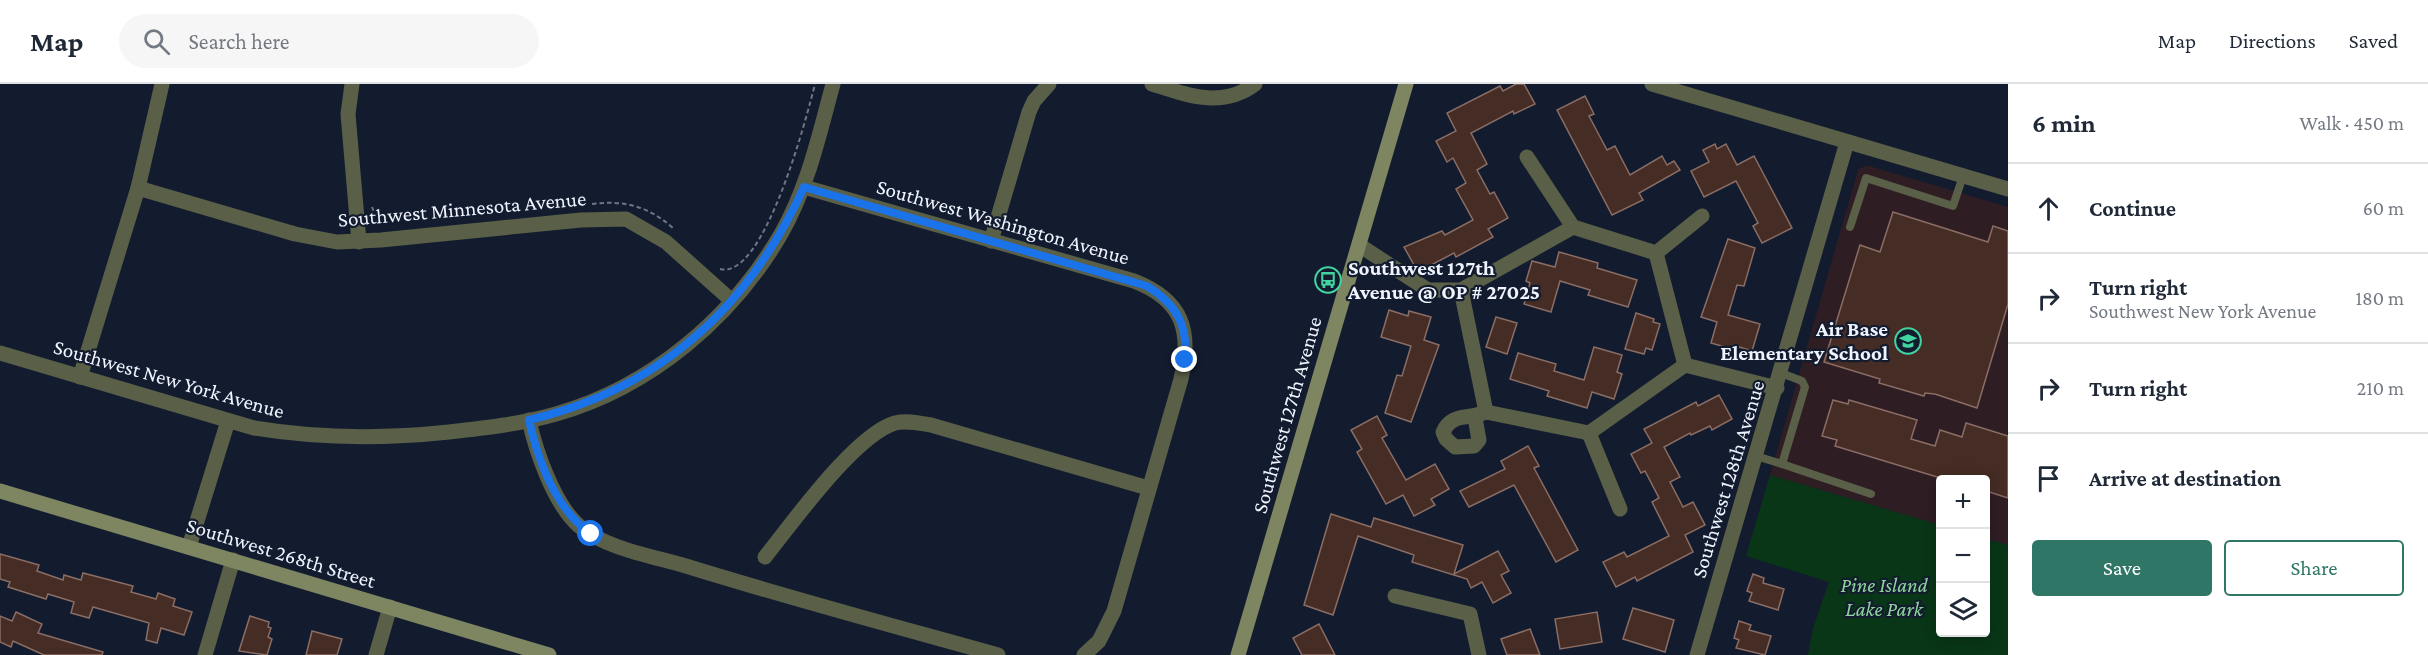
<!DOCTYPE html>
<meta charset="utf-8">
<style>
:root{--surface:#fff;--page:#f6f6f7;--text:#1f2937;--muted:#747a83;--line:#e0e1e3;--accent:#2f7666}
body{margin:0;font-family:"Crimson Pro",serif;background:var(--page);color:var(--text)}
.controls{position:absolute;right:18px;bottom:18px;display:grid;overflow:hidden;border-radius:6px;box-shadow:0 3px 15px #0003}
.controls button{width:54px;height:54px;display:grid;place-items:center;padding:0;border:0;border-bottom:2px solid var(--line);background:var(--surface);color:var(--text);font:30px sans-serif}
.stop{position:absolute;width:18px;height:18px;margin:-14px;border:4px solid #1a73e8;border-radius:50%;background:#fff}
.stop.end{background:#1a73e8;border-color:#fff;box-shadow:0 2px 6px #0008}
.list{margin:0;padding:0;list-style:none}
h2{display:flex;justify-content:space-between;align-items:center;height:78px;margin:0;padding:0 24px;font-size:26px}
h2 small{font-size:20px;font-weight:400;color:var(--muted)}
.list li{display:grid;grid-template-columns:39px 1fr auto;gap:18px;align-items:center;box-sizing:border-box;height:90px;padding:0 24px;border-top:2px solid var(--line)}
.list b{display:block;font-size:22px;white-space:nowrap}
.list p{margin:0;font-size:20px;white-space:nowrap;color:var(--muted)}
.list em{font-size:20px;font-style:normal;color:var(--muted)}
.actions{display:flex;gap:12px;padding:18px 24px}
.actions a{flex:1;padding:14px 0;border:2px solid var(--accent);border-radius:6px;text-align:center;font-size:21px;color:var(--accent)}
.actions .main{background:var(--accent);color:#fff}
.icon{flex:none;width:33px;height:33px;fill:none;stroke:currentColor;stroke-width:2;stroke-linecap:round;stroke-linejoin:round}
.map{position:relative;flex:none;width:2008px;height:571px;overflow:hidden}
header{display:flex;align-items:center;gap:36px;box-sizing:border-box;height:84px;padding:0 30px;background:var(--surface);border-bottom:2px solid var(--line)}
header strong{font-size:28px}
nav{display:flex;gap:33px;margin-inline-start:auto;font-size:21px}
.search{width:420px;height:54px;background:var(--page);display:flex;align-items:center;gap:15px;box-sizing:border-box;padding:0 21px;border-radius:33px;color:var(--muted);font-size:22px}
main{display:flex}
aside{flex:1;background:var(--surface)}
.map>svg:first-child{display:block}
.education{fill:#2f1d24}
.green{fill:#093617}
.building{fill:#452c25;stroke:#8a6d64;stroke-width:1.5}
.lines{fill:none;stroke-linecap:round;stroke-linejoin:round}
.path{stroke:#6f7686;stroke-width:2;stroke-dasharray:4.5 3;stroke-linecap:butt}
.service{stroke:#5a5f48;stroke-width:8}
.minor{stroke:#5a5f48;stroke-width:15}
.secondary{stroke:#7d8561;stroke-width:15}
.route{stroke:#1a73e8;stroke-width:8}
.labels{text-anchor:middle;stroke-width:4.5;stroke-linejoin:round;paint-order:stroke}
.street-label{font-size:21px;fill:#eff4ff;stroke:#131c2f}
.poi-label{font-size:21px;font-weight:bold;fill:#eff4ff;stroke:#131c2f;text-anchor:start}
.park-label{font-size:21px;font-style:italic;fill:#8ed59c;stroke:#131c2f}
</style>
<header>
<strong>Map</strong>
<div class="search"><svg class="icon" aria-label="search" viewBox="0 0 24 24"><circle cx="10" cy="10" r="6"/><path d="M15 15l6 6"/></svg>Search here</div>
<nav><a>Map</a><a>Directions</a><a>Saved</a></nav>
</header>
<main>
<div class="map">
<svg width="2008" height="571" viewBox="0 0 2008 571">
<rect width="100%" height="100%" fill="#131c2f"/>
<path class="education" d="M1866 81 2008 123V461L1986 455V396H1940V441L1770 391 1858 86Z"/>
<path class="green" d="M1770 391 1940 441V548H1986V455L2008 461V571H1808L1813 544 1829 498 1746 472Z"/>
<g class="building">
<path d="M1516 0H1524L1535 20 1514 30 1513 27 1471 49 1487 80 1477 86 1490 110 1494 108 1508 134 1488 145 1493 153 1456 173 1454 169 1418 188 1404 163 1442 147 1445 151 1473 136 1456 105 1466 99 1453 74 1447 78 1436 57 1456 47 1447 29 1500 2 1503 7Z"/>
<path d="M1585 12 1594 30 1589 32 1607 66 1615 62 1630 91 1662 72 1667 81 1674 77 1680 86 1639 109 1643 116 1612 131 1557 26Z"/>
<path d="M1715 60 1717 65 1726 60 1737 81 1754 72 1792 144 1762 159 1753 142 1758 139 1736 97 1704 113 1691 87 1709 78 1703 66Z"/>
<path d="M1893 128 1988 158 1993 142 2008 147V220L1977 324 1935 310 1925 309 1924 312 1879 299 1880 295 1824 278 1860 161 1880 168Z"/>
<path d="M1728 155 1755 164 1744 202 1737 201 1728 231 1760 240 1752 267 1733 261 1732 265 1711 259 1717 238 1701 233Z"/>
<path d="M1559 168 1598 179 1597 184 1637 196 1628 223 1588 211 1590 206 1560 197 1551 228 1524 220 1530 199 1526 197 1532 177 1555 183Z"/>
<path d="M1389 226 1408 232 1409 227 1431 233 1424 256 1439 261 1411 338 1385 329 1397 291 1402 292 1411 262 1381 253Z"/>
<path d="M1636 229 1654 235 1653 238 1660 240 1652 266 1646 264 1644 270 1625 265Z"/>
<path d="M1496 233 1517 239 1507 270 1486 263Z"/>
<path d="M1594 263 1622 271 1617 288 1622 290 1614 315 1592 308 1587 324 1547 312 1549 307 1510 295 1518 269 1556 280 1554 287 1584 296Z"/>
<path d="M1719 311 1732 335 1712 346 1710 342 1691 351 1690 349 1664 363 1680 393 1670 398 1683 423 1693 418 1705 441 1685 451 1693 468 1637 497 1635 493 1616 503 1603 478 1624 468 1627 473 1669 452 1652 418 1659 414 1645 387 1641 389 1631 370 1652 359 1644 345 1696 318 1698 322Z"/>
<path d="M1833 316 1848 320 1849 316 1917 336 1911 355 1935 362 1940 346 1962 353 1966 339 2008 352V414L1986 407V396H1947L1835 362 1837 356 1822 352Z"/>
<path d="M1377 332 1387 351 1382 354 1406 396 1435 380 1449 405 1431 415 1435 421 1414 432 1403 411 1386 420 1357 368 1362 365 1351 346Z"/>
<path d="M1528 362 1539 382 1534 384 1578 466 1556 478 1514 401 1469 423 1460 407 1505 385 1501 377Z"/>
<path d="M1331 430 1371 443 1374 434 1463 461 1454 490 1498 467 1509 487 1501 491 1511 509 1493 519 1482 498 1471 504 1467 495 1412 478 1414 471 1358 452 1333 531 1304 521Z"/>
<path d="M0 470 39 481 37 487 63 496 64 491 81 496 83 489 133 502 131 508 156 515 158 509 175 515 173 522 192 528 184 551 161 544 157 559 146 556 149 539 93 523 89 534 71 529 74 518 48 510 46 515 8 503 10 498 0 495Z"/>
<path d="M1753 490 1764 494 1763 499 1784 505 1778 526 1749 517 1752 509 1747 507Z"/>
<path d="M1633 524 1674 536 1665 568 1623 555Z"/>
<path d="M16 528 42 540 38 549 103 568 102 571H44L13 557 11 563 0 558V532L12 537Z"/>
<path d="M1597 528 1602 558 1560 565 1555 535Z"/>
<path d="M250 532 269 538 268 543 271 544 268 553 272 555 267 571 239 567Z"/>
<path d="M1739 537 1751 541 1749 546 1771 552 1765 571 1736 564 1739 556 1734 554Z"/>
<path d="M1319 540 1335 571H1302L1293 554Z"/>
<path d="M1530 545 1540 571H1507L1501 555Z"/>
<path d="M312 547 342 555 337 571H306Z"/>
</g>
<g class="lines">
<g class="path">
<path d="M592 120C624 116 648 122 673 144"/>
<path d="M372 123 376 133 387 140"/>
<path d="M720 185C764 197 807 32 815 0"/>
</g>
<g class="service">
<path d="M1850 143 1866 94 1953 122 1963 92"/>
<path d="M1781 289 1802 297 1805 303 1782 380 1871 410"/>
<path d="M1756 372 1782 380"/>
</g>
<g class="minor">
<path d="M352 0 348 30 359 158"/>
<path d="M1152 0C1187 11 1222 25 1255 0"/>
<path d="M1652 0 2008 105"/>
<path d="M1527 73 1573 143 1656 169 1702 132"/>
<path d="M804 103 1134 197C1183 216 1192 247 1181 295L1114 527 1099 557 1084 571"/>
<path d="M138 104 295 150 337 158 381 156 581 136 626 135 666 158 732 217"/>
<path d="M991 157 1029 28 1034 17 1049 0"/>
<path d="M1359 161 1428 206H1461L1573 143"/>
<path d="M1656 169 1685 281"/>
<path d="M1461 206 1486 328C1469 336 1452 328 1443 348L1446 355 1455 363 1474 362 1479 356 1475 334"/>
<path d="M0 269 254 344C320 355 383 355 449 348 485 344 521 340 556 330 651 303 732 234 781 150 808 103 819 51 833 0"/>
<path d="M80 293 138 104 162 0"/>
<path d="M1486 328 1589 349 1685 281 1777 304"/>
<path d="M529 336C536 368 554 420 579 442 607 465 652 472 686 482 789 514 894 542 998 571"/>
<path d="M1589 349 1620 425"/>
<path d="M189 463 228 337"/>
<path d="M765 473C793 438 855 351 895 339 907 336 919 339 931 341L1148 404"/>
<path d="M1395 512 1470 530 1479 571"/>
<path d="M205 571 233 476"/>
<path d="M376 571 390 523"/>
<path d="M1697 571 1847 58"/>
</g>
<g class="secondary">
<path d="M0 407 549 571"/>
<path d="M1238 571 1406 0"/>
</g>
</g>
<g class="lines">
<path class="route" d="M591 450C556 425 538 377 529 336 659 305 749 223 804 103L1147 202C1177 221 1188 241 1185 276"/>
</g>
<defs>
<g id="bus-ring" transform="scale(1.35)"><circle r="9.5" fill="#131c2f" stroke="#42d4a0" stroke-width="1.5"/><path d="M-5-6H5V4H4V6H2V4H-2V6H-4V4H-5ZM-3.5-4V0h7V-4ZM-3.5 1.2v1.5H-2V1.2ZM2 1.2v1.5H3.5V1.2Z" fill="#42d4a0"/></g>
<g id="school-ring" transform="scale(1.35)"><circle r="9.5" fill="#131c2f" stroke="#42d4a0" stroke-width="1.5"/><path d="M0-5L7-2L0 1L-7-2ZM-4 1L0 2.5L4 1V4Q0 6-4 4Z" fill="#42d4a0"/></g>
</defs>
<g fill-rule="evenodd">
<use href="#bus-ring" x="1328" y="196"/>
<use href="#school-ring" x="1908" y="257"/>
</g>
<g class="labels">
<g class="street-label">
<text transform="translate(462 125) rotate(-5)" y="7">Southwest Minnesota Avenue</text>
<text transform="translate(1003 138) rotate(16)" y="7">Southwest Washington Avenue</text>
<text transform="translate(169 295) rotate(16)" y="7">Southwest New York Avenue</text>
<text transform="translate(1287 331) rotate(-74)" y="7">Southwest 127th Avenue</text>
<text transform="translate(1728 395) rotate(-73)" y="7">Southwest 128th Avenue</text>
<text transform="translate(281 469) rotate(17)" y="7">Southwest 268th Street</text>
</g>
<g class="poi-label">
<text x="1348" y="191">Southwest 127th<tspan x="1348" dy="24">Avenue @ OP # 27025</tspan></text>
<text x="1888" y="252" text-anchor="end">Air Base<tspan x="1888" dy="24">Elementary School</tspan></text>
</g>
<g class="park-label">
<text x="1884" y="508">Pine Island<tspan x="1884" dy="24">Lake Park</tspan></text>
</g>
</g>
</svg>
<div class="controls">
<button>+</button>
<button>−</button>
<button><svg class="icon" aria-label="layers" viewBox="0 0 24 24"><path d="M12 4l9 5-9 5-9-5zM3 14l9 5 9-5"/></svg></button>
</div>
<div class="stop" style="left:591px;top:450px"></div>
<div class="stop end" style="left:1185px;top:276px"></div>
</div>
<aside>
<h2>6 min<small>Walk · 450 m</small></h2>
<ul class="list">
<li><svg class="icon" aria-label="ahead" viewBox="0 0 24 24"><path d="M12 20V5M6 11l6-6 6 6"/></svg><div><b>Continue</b></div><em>60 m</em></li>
<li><svg class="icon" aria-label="right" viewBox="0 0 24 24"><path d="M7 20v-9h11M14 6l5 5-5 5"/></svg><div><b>Turn right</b><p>Southwest New York Avenue</p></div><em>180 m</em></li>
<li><svg class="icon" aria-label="right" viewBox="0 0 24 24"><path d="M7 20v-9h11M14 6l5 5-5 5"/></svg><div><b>Turn right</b></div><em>210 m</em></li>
<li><svg class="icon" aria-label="arrive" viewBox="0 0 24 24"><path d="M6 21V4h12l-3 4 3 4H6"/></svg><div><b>Arrive at destination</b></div></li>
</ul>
<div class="actions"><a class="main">Save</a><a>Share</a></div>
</aside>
</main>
